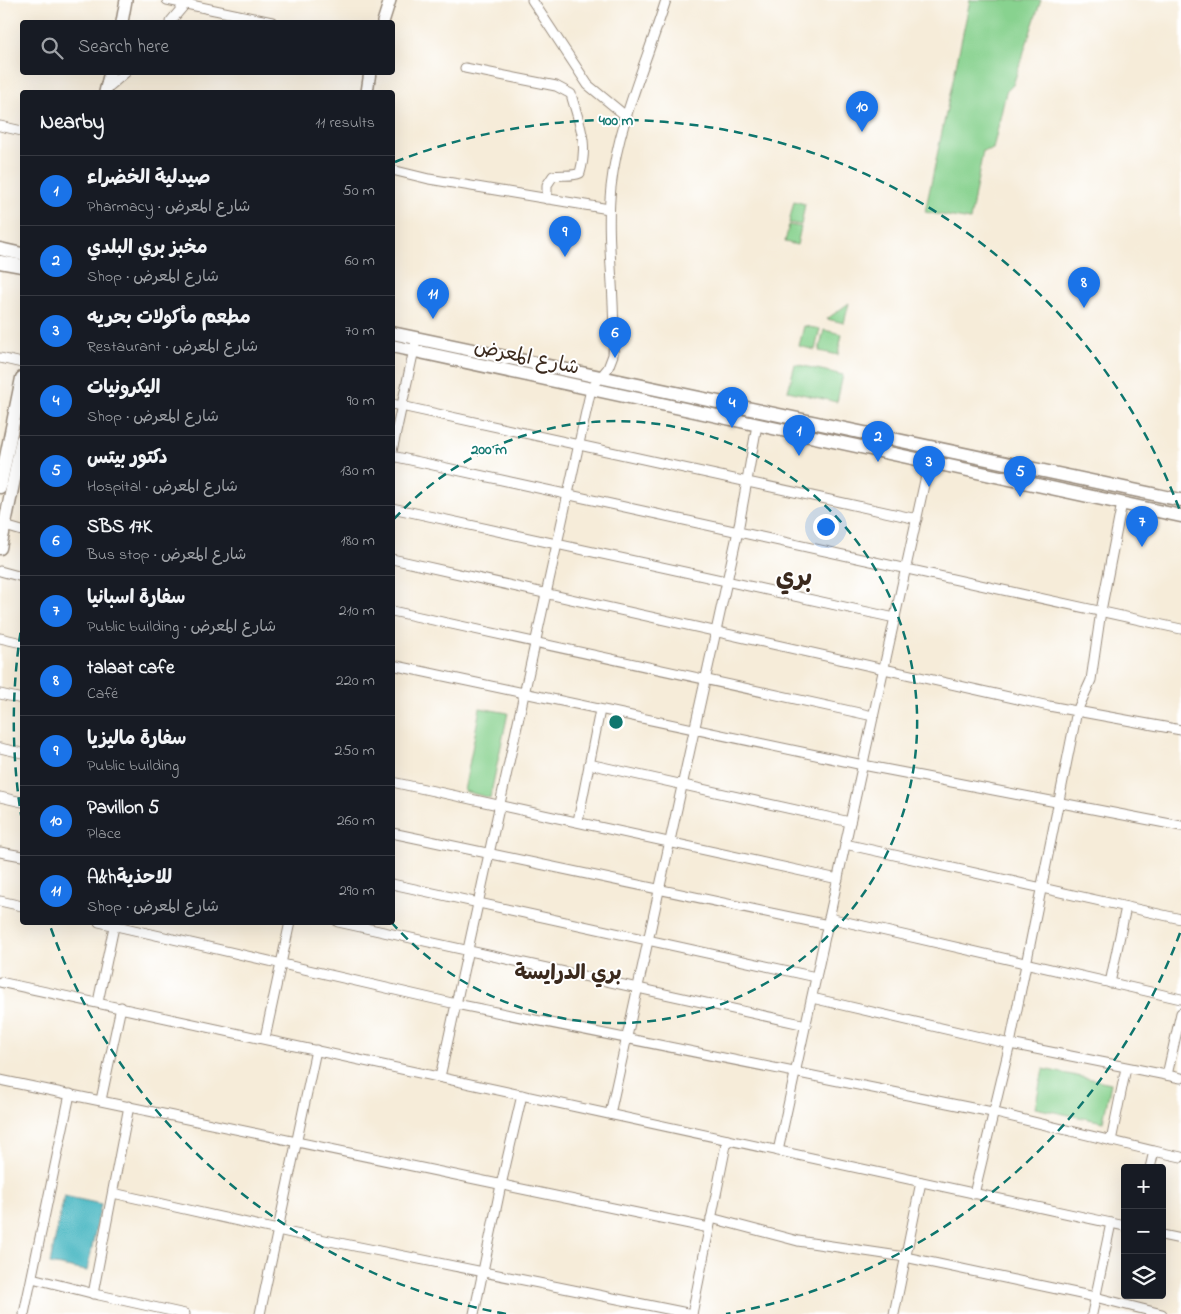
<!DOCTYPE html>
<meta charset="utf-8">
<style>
:root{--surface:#171b24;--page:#242831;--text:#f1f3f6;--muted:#9ea1a6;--line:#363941;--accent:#1a73e8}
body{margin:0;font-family:"Indie Flower","Playpen Sans Arabic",sans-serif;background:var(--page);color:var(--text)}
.controls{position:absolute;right:15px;bottom:15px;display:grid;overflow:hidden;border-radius:5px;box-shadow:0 5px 20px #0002}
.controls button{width:45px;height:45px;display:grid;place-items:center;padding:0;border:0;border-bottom:1px solid var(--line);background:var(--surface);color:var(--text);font:25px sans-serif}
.you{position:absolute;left:825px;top:526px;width:18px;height:18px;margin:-12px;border:4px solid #fff;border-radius:50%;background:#1a73e8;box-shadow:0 0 0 8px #1a73e833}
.badge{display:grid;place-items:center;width:32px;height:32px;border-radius:50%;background:var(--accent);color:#fff;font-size:16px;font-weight:700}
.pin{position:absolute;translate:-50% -41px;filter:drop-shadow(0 1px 2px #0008)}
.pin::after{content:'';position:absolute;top:26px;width:18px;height:15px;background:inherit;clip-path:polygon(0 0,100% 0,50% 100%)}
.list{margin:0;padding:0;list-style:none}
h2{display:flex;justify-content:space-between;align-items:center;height:65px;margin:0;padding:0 20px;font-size:21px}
h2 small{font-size:16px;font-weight:400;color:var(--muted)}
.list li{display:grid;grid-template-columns:32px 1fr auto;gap:15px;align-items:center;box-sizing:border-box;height:70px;padding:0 20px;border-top:1px solid var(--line)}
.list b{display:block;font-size:19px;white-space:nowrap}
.list p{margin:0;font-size:16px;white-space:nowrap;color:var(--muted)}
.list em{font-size:16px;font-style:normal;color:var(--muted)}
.icon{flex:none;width:28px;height:28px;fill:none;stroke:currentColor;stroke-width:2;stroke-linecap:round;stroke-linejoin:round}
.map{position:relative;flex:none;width:1181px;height:1314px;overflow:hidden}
.search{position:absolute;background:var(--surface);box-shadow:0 5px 20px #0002;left:20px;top:20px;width:375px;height:55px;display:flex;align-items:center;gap:12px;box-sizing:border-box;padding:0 18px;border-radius:5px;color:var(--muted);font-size:19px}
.panel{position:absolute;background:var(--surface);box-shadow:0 5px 20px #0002;left:20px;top:90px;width:375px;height:835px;border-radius:5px}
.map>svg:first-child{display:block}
.green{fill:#88d28f;stroke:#627e56}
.water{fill:#48b7c2;stroke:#427070}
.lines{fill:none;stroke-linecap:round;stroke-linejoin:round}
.minor-casing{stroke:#988b7c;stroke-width:11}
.tertiary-casing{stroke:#988b7c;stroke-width:14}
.secondary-casing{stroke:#988b7c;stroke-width:15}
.minor{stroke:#fff;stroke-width:9}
.tertiary{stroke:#fff;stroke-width:11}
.secondary{stroke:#fff;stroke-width:12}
.ring{fill:none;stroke:#0f766e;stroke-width:2.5;stroke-dasharray:9 6}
.labels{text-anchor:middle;stroke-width:4;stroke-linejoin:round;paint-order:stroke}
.street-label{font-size:20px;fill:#3b2a1e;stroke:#fff}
.neighbourhood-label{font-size:21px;font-weight:bold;fill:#3b2a1e;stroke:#fff}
.district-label{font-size:25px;font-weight:bold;fill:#3b2a1e;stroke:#fff}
.centre{fill:#0f766e;stroke:#fff;stroke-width:2.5}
.ring-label{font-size:15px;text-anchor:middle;font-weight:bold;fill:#0f766e;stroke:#fff;stroke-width:4;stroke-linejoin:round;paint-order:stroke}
</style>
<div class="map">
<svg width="1181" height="1314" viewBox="0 0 1181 1314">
<rect width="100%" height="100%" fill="#fff"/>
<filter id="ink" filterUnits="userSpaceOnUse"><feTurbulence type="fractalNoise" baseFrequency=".02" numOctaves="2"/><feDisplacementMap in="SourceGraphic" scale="10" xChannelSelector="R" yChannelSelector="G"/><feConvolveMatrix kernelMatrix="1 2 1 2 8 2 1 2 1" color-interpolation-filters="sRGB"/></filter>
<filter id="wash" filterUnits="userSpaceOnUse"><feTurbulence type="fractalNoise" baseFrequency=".0096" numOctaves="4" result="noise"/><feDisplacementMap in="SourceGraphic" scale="20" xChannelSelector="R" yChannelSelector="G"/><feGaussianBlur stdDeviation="1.12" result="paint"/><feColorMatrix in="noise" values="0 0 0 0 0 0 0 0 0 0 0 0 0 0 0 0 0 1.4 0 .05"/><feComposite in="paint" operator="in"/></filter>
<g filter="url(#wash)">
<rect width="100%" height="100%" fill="#f6ecd9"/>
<g class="green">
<path d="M970 0H1041L1013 85 1006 92 993 149 983 151 970 220 925 212Z"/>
<path d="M794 201 805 204 801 225 789 223Z"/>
<path d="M789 225 801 227 797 245 785 242Z"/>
<path d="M849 303 844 323 827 319Z"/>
<path d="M804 326 820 329 815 350 799 346Z"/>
<path d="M824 330 842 334 838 355 819 351Z"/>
<path d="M795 364 843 375 837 402 788 391Z"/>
<path d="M480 708 508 713 490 798 464 791Z"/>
<path d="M1043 1069 1111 1083 1103 1122 1035 1108Z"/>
</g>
<path class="water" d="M64 1196 101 1204 87 1271 50 1264Z"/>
</g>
<g filter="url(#ink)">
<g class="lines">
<g class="minor-casing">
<g id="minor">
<path d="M167 0 272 22"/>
<path d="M532 0 588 85 627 117"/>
<path d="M170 22 187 2"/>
<path d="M465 68 556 86 571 94C579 124 589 142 580 173 572 177 562 174 553 176L547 185V199"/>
<path d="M105 90 126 72"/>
<path d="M0 126 22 131"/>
<path d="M392 170 429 179 609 209"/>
<path d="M0 358 22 363"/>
<path d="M392 404 917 519"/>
<path d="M392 451 415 345"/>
<path d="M392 456 1181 629"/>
<path d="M392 508 895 618"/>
<path d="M5 526 22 531"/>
<path d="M392 559 1049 706 1181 730"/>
<path d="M0 571 22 577"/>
<path d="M392 611 873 716"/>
<path d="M0 638 22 643"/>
<path d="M392 665 863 765 1181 826"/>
<path d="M0 694 22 699"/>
<path d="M0 748 22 753"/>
<path d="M589 764 850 822"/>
<path d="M392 782 838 879"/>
<path d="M0 797 22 802"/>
<path d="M578 821 600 710"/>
<path d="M392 833 828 925"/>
<path d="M845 844 1181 919"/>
<path d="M0 852 22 856"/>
<path d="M392 884 816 977"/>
<path d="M0 901 22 906"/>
<path d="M829 918 1181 999"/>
<path d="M99 922 456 1004 992 1112 1154 1151"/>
<path d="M338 922 806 1025"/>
<path d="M0 982 1125 1226"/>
<path d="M1110 983 1126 907"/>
<path d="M812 998 1010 1044 1181 1078"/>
<path d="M98 1002 115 922"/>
<path d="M265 1038 290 922"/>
<path d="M1167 1075 1181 1013"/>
<path d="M440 1077 591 389 608 368 613 355C617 299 605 243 611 187 618 123 647 61 666 0"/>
<path d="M0 1080 709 1228"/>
<path d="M101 1100 121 1007"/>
<path d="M610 1114 738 531 757 425"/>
<path d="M1111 1141 1126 1068"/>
<path d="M778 1151 929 462"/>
<path d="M1150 1168 1154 1151 1181 1157"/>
<path d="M113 1193 300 1235 692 1314"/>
<path d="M974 1194 1010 1044 1077 711 1091 680 1101 611 1122 503"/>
<path d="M711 1218 798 1241 905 1257 1095 1297 1162 1314"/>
<path d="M1162 1235 1181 1239"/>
<path d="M32 1278 99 1295 185 1314"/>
<path d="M93 1294 129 1106"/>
<path d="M24 1314 70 1094"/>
<path d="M260 1314 316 1050"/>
<path d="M474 1314 501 1185 522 1095"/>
<path d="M692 1314 727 1140"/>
<path d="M894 1314 921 1182"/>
<path d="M1092 1314 1111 1223"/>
</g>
</g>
<g class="tertiary-casing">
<g id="tertiary">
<path d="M122 22 126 0"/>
<path d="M383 22 390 0"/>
<path d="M105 92 110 72"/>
<path d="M367 92 370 72"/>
</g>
</g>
<g class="secondary-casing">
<g id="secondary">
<path d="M0 249 22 254"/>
<path d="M0 262 22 266"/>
<path d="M392 333 1181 500"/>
<path d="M392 346 1181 516"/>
<path d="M0 487 22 378"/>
<path d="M0 548 22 440"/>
</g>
</g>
<use href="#minor" class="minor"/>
<use href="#tertiary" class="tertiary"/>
<use href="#secondary" class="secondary"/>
</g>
</g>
<g class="ring">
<path d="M394 519A301 301 0 1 1 392 923"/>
<path d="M1180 933A602 602 0 0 1 726 1314M506 1314A602 602 0 0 1 49 923M22 821A602 602 0 0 1 22 623M395 162A602 602 0 0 1 1180 511"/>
</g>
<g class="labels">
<g class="street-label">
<text transform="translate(527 356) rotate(12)" y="7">شارع المعرض</text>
</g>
<g class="neighbourhood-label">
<text x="568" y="979">بري الدرايسة</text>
</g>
<g class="district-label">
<text x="794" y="585">بري</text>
</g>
</g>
<circle cx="616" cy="722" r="8" class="centre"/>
<g class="ring-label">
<text x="616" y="125">400 m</text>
<text x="489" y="454">200 m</text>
</g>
</svg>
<div class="controls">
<button>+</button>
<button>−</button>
<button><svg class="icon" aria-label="layers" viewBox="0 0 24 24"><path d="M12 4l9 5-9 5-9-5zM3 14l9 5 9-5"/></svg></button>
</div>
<div class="you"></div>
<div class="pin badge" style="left:799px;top:456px">1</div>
<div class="pin badge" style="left:878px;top:462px">2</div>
<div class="pin badge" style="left:929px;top:487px">3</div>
<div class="pin badge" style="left:732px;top:428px">4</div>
<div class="pin badge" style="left:1020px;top:497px">5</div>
<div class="pin badge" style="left:615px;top:358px">6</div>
<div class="pin badge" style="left:1142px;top:547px">7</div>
<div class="pin badge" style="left:1084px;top:308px">8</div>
<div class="pin badge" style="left:565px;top:257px">9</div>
<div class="pin badge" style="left:862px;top:132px">10</div>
<div class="pin badge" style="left:433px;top:319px">11</div>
<div class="search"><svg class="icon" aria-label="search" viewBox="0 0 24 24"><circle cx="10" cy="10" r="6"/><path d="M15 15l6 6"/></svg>Search here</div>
<section class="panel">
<h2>Nearby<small>11 results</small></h2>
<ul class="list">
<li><span class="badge">1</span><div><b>صيدلية الخضراء</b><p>Pharmacy · شارع المعرض</p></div><em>50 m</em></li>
<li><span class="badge">2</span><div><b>مخبز بري البلدي</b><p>Shop · شارع المعرض</p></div><em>60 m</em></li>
<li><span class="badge">3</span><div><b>مطعم مأكولات بحريه</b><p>Restaurant · شارع المعرض</p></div><em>70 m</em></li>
<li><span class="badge">4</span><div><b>اليكرونيات</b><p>Shop · شارع المعرض</p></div><em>90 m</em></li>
<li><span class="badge">5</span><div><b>دكتور بيتس</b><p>Hospital · شارع المعرض</p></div><em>130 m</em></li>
<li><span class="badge">6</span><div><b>SBS 17K</b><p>Bus stop · شارع المعرض</p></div><em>180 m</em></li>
<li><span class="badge">7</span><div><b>سفارة اسبانيا</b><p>Public building · شارع المعرض</p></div><em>210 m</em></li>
<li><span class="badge">8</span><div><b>talaat cafe</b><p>Café</p></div><em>220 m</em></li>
<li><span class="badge">9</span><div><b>سفارة ماليزيا</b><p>Public building</p></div><em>250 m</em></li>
<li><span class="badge">10</span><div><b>Pavillon 5</b><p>Place</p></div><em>260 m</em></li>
<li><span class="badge">11</span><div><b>A&amp;hللاحذية</b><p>Shop · شارع المعرض</p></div><em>290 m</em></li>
</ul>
</section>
</div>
